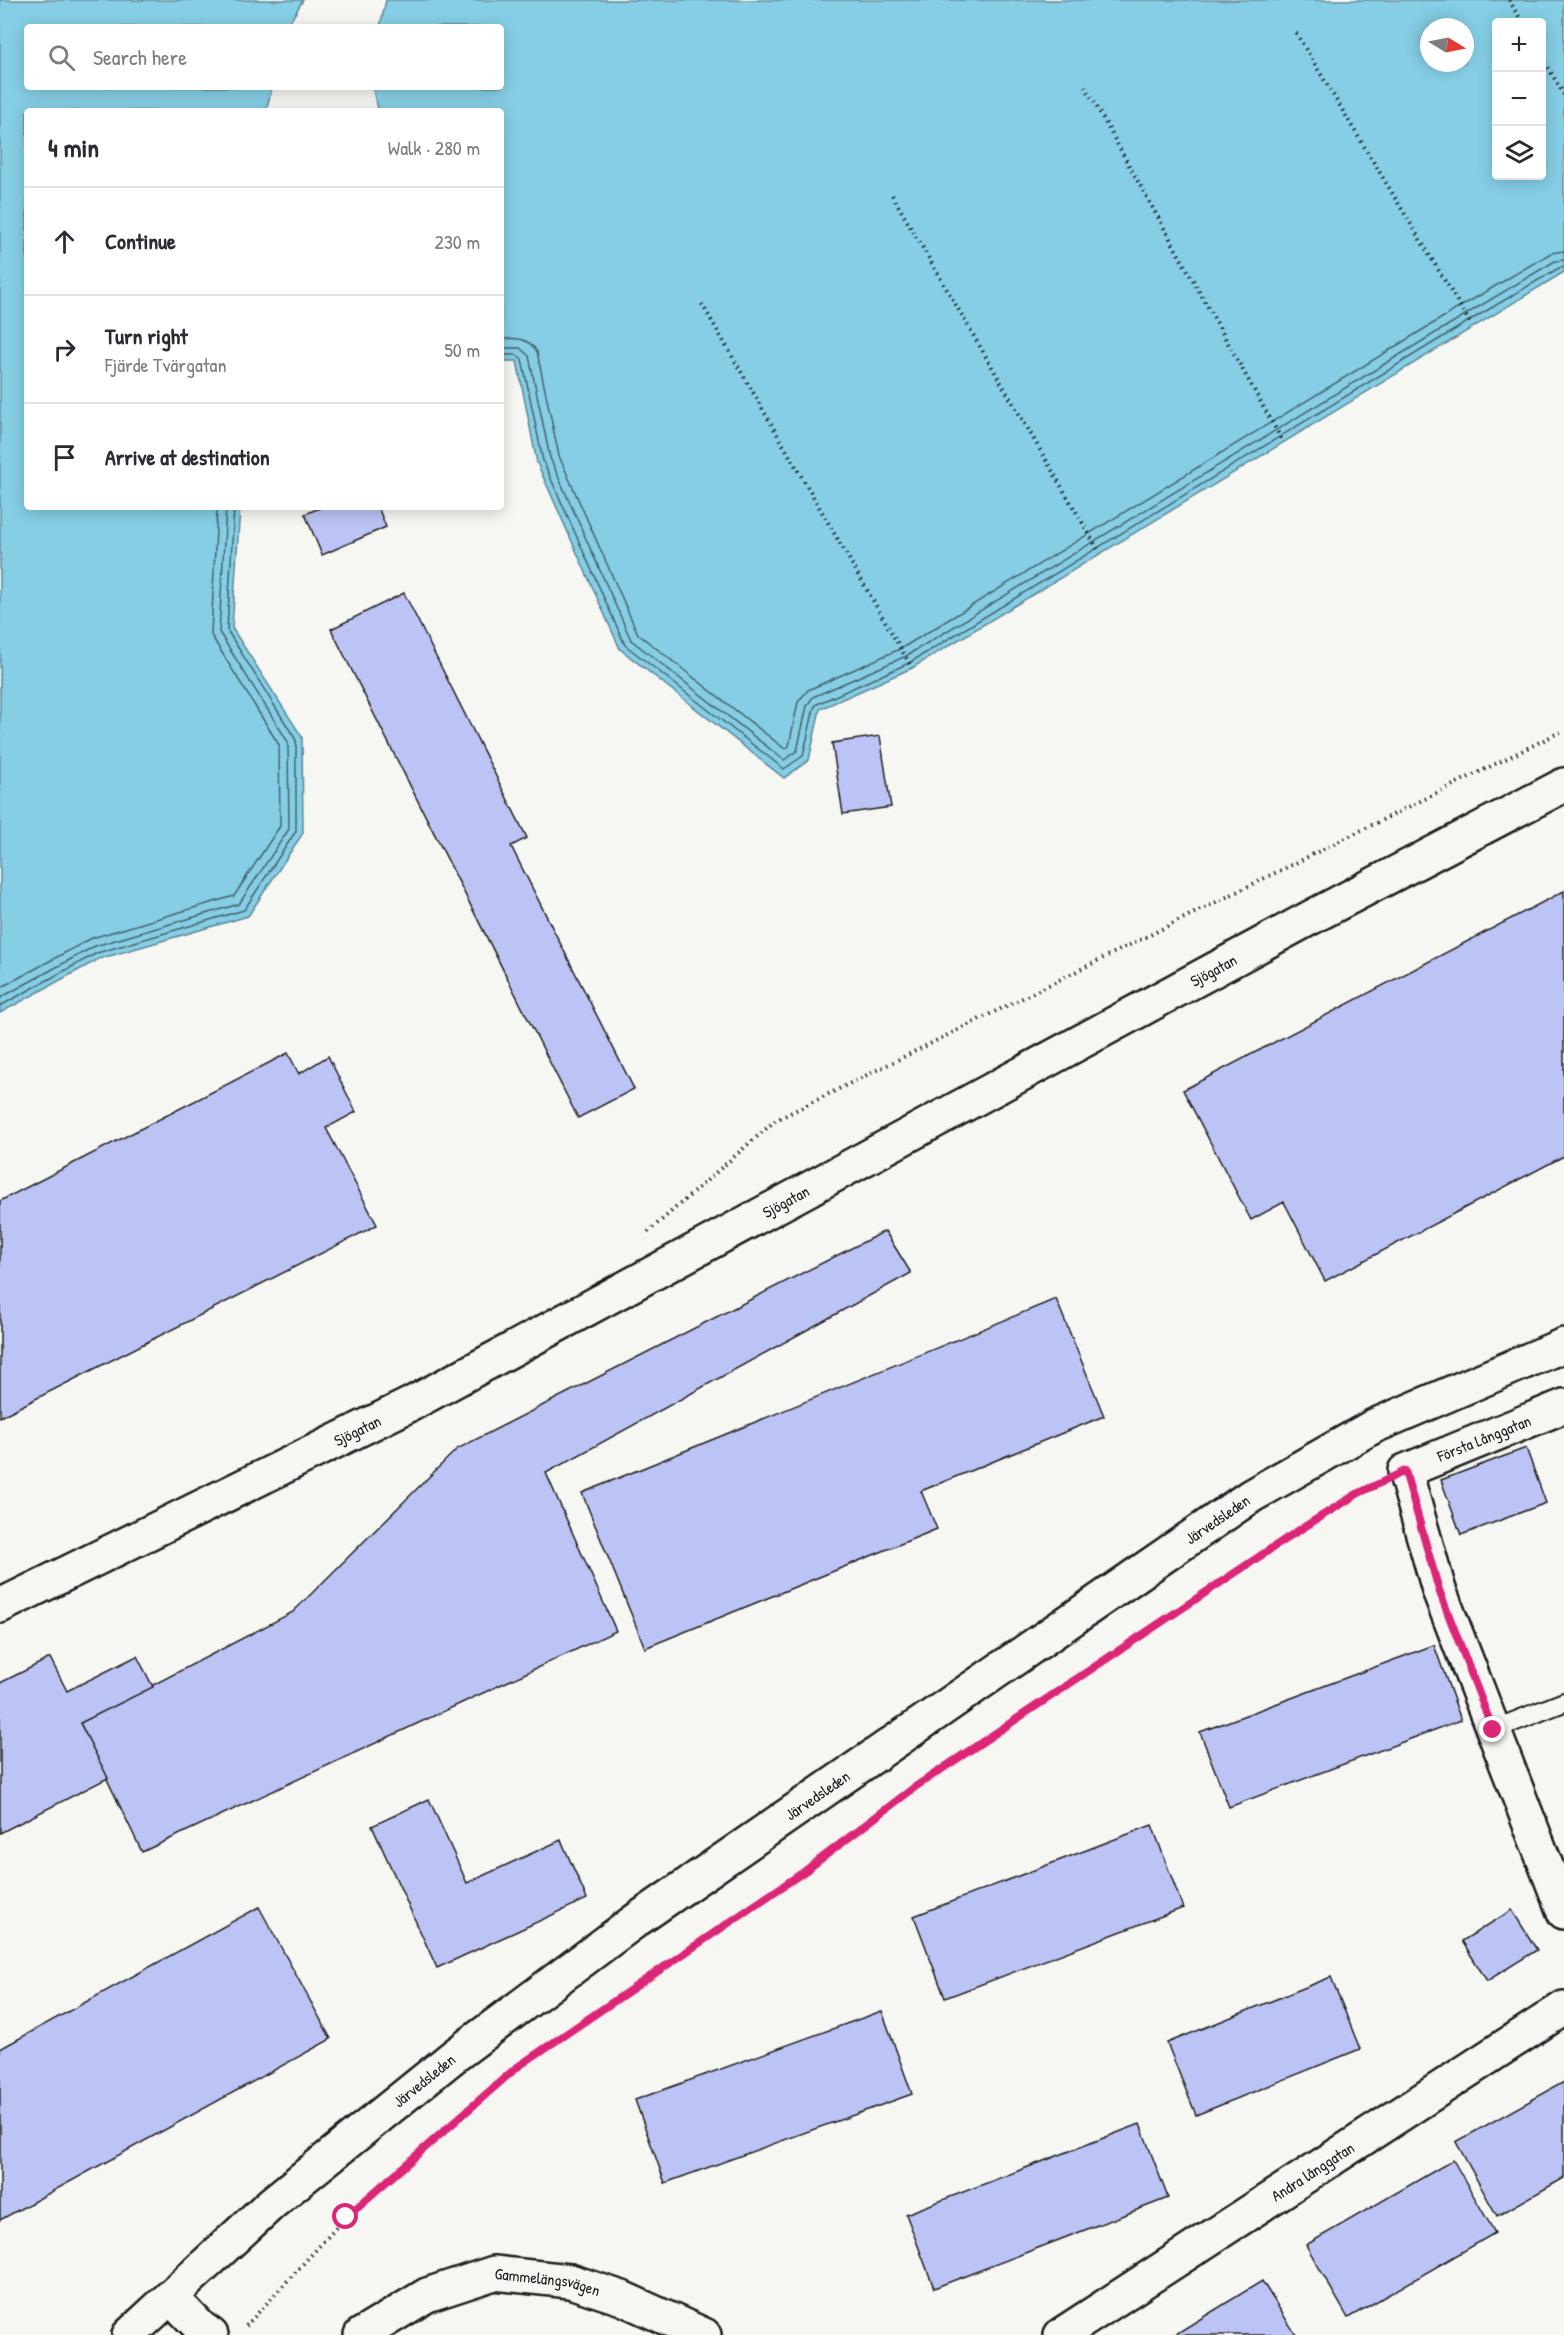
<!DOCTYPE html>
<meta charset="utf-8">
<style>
:root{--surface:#fff;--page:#f2f2f3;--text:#2b2b33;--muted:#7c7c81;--line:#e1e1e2}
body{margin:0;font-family:"Patrick Hand",sans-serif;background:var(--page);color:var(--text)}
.controls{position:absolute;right:18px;top:18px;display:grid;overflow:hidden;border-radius:6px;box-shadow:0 3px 15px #0003}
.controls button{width:54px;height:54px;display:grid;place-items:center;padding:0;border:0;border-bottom:2px solid var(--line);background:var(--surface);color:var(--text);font:30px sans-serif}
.compass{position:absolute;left:1420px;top:18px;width:54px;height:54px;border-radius:50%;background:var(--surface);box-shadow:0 3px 15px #0003;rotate:100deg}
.stop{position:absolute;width:18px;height:18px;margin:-14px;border:4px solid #db2777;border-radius:50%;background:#fff}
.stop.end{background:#db2777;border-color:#fff;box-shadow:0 2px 6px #0008}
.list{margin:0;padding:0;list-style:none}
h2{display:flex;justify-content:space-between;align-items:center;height:78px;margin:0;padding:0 24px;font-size:26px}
h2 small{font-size:20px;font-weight:400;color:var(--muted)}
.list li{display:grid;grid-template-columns:39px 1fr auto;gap:18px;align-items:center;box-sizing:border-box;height:108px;padding:0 24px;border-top:2px solid var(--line)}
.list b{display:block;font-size:22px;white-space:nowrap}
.list p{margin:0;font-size:20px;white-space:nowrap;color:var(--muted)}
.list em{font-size:20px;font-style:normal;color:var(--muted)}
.icon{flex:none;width:33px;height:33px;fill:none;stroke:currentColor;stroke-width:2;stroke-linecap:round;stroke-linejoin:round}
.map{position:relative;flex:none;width:1564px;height:2335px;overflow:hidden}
.search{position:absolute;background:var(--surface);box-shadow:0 3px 15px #0003;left:24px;top:24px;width:480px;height:66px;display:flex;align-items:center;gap:15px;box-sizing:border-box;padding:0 21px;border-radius:6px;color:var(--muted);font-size:22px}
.panel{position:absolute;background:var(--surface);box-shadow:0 3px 15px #0003;left:24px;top:108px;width:480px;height:402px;border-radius:6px}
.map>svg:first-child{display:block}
.water{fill:#85cee5;stroke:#5b8795;stroke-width:1.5;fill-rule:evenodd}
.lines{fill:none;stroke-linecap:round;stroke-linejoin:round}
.shore{stroke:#46636c;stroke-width:1.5}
.building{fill:#bcc4f6;stroke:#1c1c1c;stroke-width:1.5}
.lane-casing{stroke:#1c1c1c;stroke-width:22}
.street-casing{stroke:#1c1c1c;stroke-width:38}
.secondary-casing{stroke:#1c1c1c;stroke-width:38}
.path{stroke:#1c1c1c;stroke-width:4;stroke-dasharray:1.5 4.5;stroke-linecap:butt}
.lane{stroke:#f6f6f2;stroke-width:18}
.street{stroke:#f6f6f2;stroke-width:33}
.secondary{stroke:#f6f6f2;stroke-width:33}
.route{stroke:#db2777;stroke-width:8}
.labels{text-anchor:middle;stroke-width:4.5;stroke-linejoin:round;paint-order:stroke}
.street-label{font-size:16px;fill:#1c1c1c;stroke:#f6f6f2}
</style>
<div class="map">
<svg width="1564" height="2335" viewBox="0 0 1564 2335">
<rect width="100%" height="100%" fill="#f6f6f2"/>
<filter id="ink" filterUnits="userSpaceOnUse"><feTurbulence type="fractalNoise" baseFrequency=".0167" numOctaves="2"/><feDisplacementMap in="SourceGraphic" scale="12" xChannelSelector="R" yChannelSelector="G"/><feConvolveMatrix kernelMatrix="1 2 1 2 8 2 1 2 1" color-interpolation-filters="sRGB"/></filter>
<g filter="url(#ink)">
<g class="water">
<path d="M0 0H303L287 27H27V87H272L266 111H27V507H240L232 628 302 737 303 833 248 916 99 959 0 1013Z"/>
<path d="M386 0H1564V272L912 668 820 709 809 760 784 778 620 649 537 463 517 361H501V111H379L372 87H501V27H380ZM1496 22H1542V176H1496ZM1429 27H1465V63H1429Z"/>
</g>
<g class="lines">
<g class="shore">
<path d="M501 339C516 338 528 337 537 352L559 456 638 634 785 749 789 746 798 702 808 690 902 648 1460 307 1551 253 1564 251"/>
<path d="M501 348H520L529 356 550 458 631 640 784 760 797 751 807 706 813 697 906 656 1465 315 1555 261 1564 260"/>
<path d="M501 355H517L522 359 543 461 625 645 784 769 803 756 814 708 817 704 909 663 1469 321 1559 268 1564 267"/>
<path d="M0 988 92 938 234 896 280 826 279 745 211 635 217 507"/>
<path d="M0 998 95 946 239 904 289 829 288 742 219 632 226 507"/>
<path d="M0 1006 97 953 244 910 296 831V740L227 630 234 507"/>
</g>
</g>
<g class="building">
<path d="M322 507H378L386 527 322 555 305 514Z"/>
<path d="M404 593 527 838 511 846 634 1089 578 1118 331 629Z"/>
<path d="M880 736 891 807 843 814 832 743Z"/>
<path d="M1564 891V1156L1325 1281 1284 1202 1251 1220 1183 1090Z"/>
<path d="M288 1053 299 1074 328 1056 356 1112 326 1128 377 1225 0 1417V1201Z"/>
<path d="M885 1231 911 1273 546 1473 616 1631 142 1852 80 1723 293 1612 457 1449Z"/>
<path d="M1056 1299 1104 1416 921 1491 937 1529 645 1648 582 1493Z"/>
<path d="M1526 1448 1546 1503 1461 1535 1441 1480Z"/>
<path d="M1434 1645 1461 1720 1229 1807 1200 1732Z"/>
<path d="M137 1656 153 1687 80 1723 108 1778 0 1833V1683L50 1658 67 1691Z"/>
<path d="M429 1799 467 1883 561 1840 587 1899 437 1968 372 1826Z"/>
<path d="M1152 1825 1183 1908 945 1998 914 1916Z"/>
<path d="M259 1907 331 2039 0 2220V2049Z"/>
<path d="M1512 1910 1537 1950 1487 1981 1462 1941Z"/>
<path d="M1331 1977 1360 2049 1196 2115 1167 2043Z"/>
<path d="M882 2011 912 2094 665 2183 635 2100Z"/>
<path d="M1564 2082V2178L1497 2216 1456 2142Z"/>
<path d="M1140 2124 1168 2198 934 2288 906 2214Z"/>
<path d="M1453 2160 1495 2233 1348 2318 1306 2245Z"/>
<path d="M1262 2281 1296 2335H1174Z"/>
</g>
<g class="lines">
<g class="lane-casing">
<path id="lane" d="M1493 1730 1564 1702"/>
</g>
<g class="street-casing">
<g id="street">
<path d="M1564 1406 1405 1471 1439 1590 1564 1912"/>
<path id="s1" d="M0 1606 411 1404 1308 919 1564 785"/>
<path d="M171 2297 200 2327 211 2335"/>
<path id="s2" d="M361 2335 427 2295 494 2273 570 2281 622 2298 704 2335"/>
<path id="s3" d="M1061 2335 1564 2008"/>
</g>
</g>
<g class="secondary-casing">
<g id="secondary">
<path id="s4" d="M129 2335 272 2203 454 2056 635 1921 1126 1582 1251 1496 1374 1426 1564 1345"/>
</g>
</g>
<g class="path">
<path d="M1509 0 1522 22"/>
<path d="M1296 33 1472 326"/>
<path d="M1542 57 1564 95"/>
<path d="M1085 86 1283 442"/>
<path d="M892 195 1100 553"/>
<path d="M702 304 912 668"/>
<path d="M648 1232 776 1120 1564 730"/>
<path d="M246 2326 346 2217 516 2068 805 1871 915 1787 1294 1534 1371 1487"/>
</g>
<use href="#lane" class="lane"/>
<use href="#street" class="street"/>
<use href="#secondary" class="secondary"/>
</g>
</g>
<g class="lines" filter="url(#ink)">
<path class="route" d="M346 2217 516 2068 805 1871 915 1787 1293 1534 1357 1494 1405 1471 1439 1590 1493 1730"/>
</g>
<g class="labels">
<g class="street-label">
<text dy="6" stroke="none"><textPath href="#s1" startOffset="1370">Sjögatan</textPath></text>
<text dy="6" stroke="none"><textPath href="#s1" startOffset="884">Sjögatan</textPath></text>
<text dy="6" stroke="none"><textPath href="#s1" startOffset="398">Sjögatan</textPath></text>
<text transform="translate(1484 1438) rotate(-22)" y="6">Första Långgatan</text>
<text dy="6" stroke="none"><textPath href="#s4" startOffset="1362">Järvedsleden</textPath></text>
<text dy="6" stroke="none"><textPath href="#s4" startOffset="876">Järvedsleden</textPath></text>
<text dy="6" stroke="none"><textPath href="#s4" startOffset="390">Järvedsleden</textPath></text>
<text dy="6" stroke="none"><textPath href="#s3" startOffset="300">Andra långgatan</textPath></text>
<text dy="6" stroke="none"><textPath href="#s2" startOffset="202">Gammelängsvägen</textPath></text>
</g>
</g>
</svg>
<div class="controls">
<button>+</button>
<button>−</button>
<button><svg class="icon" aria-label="layers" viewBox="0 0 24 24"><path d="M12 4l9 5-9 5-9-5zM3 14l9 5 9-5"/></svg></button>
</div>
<svg class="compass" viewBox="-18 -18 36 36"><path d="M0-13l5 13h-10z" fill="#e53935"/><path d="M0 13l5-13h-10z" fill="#7c7c81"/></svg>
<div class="stop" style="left:346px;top:2217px"></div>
<div class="stop end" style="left:1493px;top:1730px"></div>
<div class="search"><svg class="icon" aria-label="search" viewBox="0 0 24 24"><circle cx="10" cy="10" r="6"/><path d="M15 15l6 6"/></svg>Search here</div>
<section class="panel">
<h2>4 min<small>Walk · 280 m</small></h2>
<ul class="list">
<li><svg class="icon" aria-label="ahead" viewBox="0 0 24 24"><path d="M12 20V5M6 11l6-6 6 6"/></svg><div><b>Continue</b></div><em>230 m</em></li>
<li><svg class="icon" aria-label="right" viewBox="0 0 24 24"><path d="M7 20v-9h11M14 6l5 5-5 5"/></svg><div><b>Turn right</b><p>Fjärde Tvärgatan</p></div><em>50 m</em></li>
<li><svg class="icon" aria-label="arrive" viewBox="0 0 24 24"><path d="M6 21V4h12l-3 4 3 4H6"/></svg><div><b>Arrive at destination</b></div></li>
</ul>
</section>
</div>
